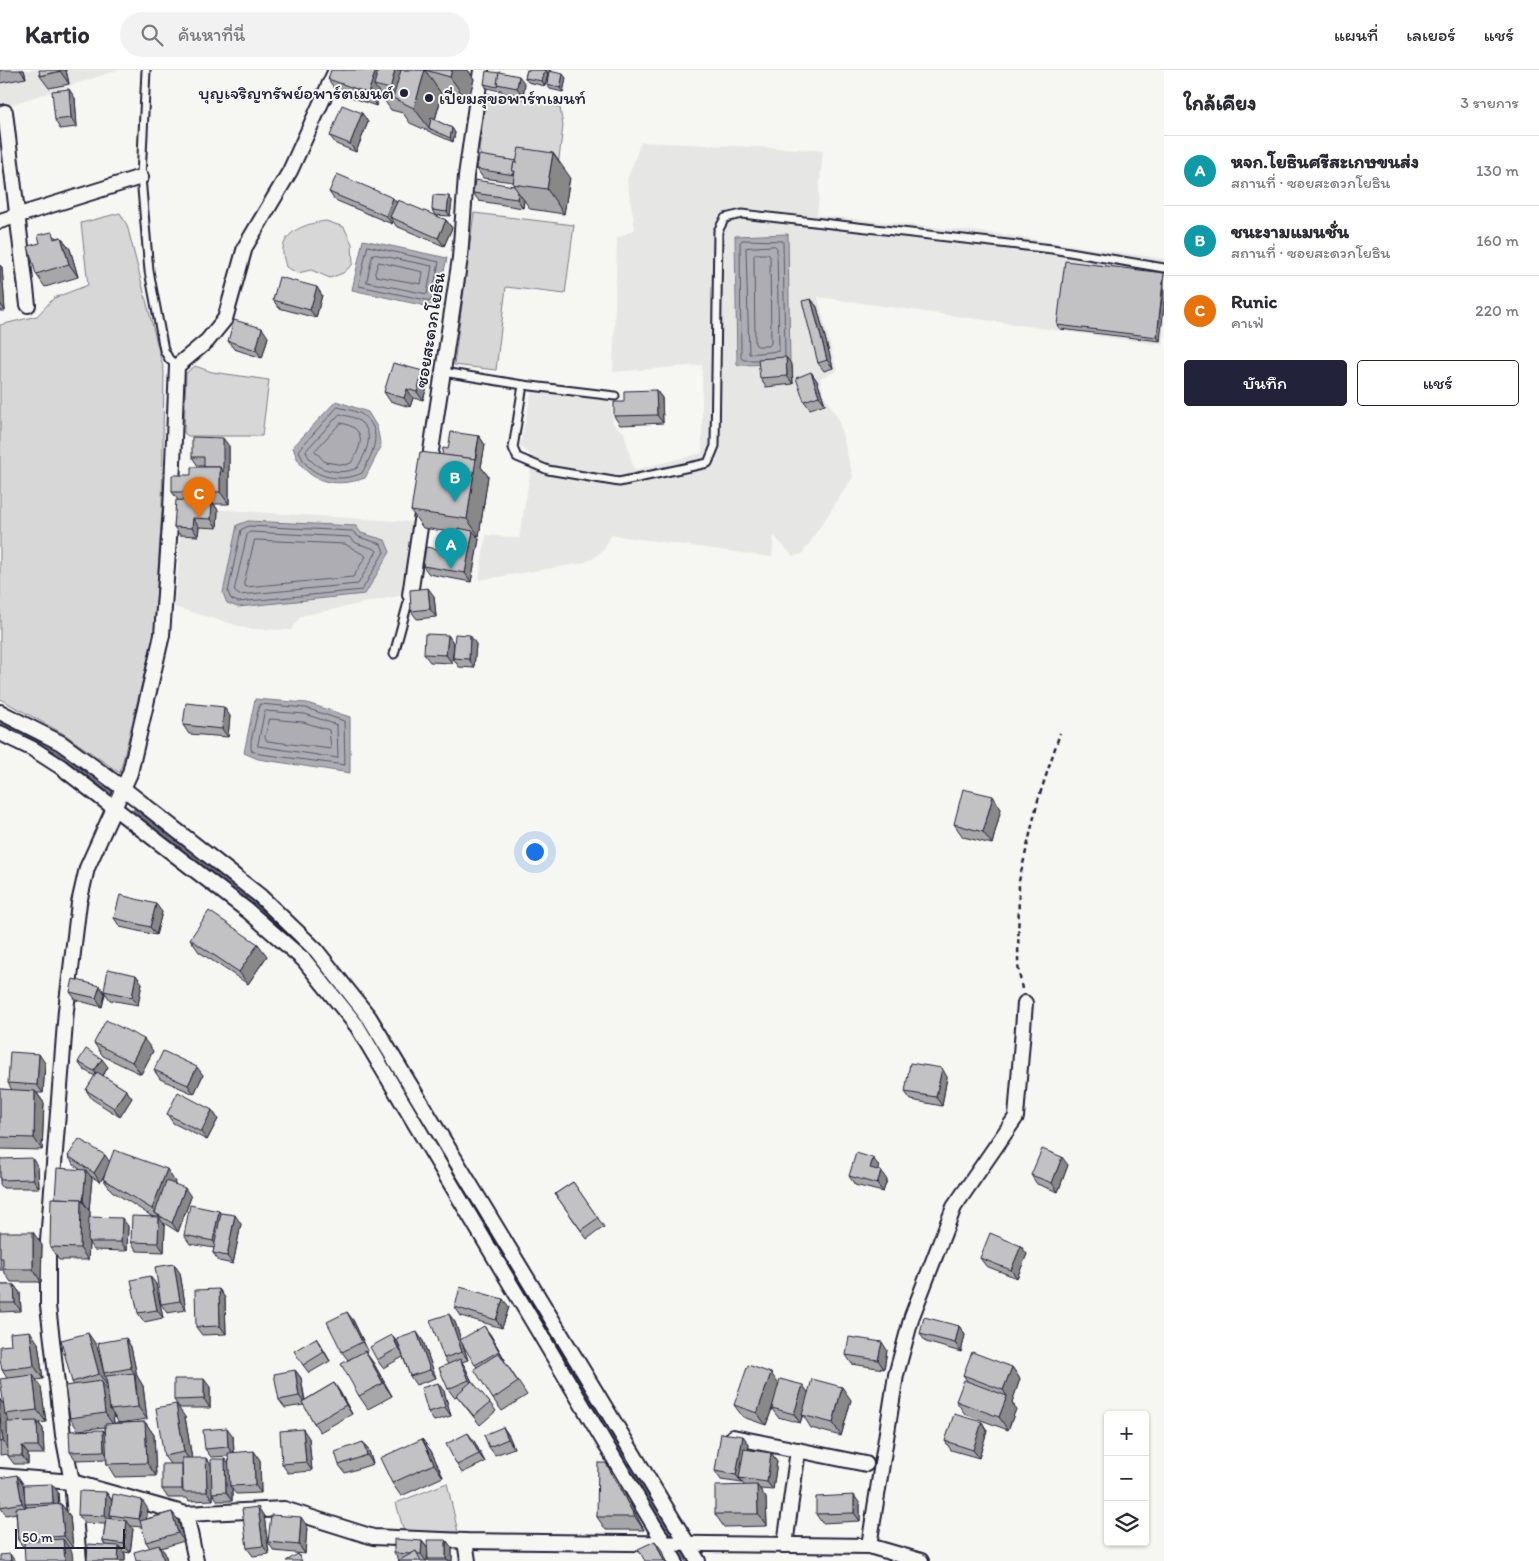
<!DOCTYPE html>
<html lang="th">
<meta charset="utf-8">
<style>
:root{--surface:#fff;--page:#f2f2f3;--text:#2b2b33;--muted:#7c7c81;--line:#e1e1e2;--accent:#22223b}
body{margin:0;font-family:Itim,"Playpen Sans Thai",sans-serif;background:var(--page);color:var(--text)}
.controls{position:absolute;right:15px;bottom:15px;display:grid;overflow:hidden;border-radius:5px;box-shadow:0 1px 4px #0004}
.controls button{width:45px;height:45px;display:grid;place-items:center;padding:0;border:0;border-bottom:1px solid var(--line);background:var(--surface);color:var(--text);font:25px sans-serif}
.scale{position:absolute;left:15px;bottom:12px;width:110px;box-sizing:border-box;padding-left:5px;border:2px solid #22223b;border-top:0;font-size:14px;line-height:18px;white-space:nowrap;color:#22223b;-webkit-text-stroke:4px #f6f6f2;paint-order:stroke}
.you{position:absolute;left:534px;top:781px;width:18px;height:18px;margin:-12px;border:4px solid #fff;border-radius:50%;background:#1a73e8;box-shadow:0 0 0 8px #1a73e833}
.badge{display:grid;place-items:center;width:32px;height:32px;border-radius:50%;background:var(--accent);color:#fff;font-size:16px;font-weight:700}
.pin{position:absolute;translate:-50% -41px;filter:drop-shadow(0 1px 2px #0008)}
.pin::after{content:'';position:absolute;top:26px;width:18px;height:15px;background:inherit;clip-path:polygon(0 0,100% 0,50% 100%)}
.list{margin:0;padding:0;list-style:none}
h2{display:flex;justify-content:space-between;align-items:center;height:65px;margin:0;padding:0 20px;font-size:21px}
h2 small{font-size:16px;font-weight:400;color:var(--muted)}
.list li{display:grid;grid-template-columns:32px 1fr auto;gap:15px;align-items:center;box-sizing:border-box;height:70px;padding:0 20px;border-top:1px solid var(--line)}
.list b{display:block;font-size:19px;white-space:nowrap}
.list p{margin:0;font-size:16px;white-space:nowrap;color:var(--muted)}
.list em{font-size:16px;font-style:normal;color:var(--muted)}
.actions{display:flex;gap:10px;padding:15px 20px}
.actions a{flex:1;padding:11px 0;border:1px solid var(--accent);border-radius:5px;text-align:center;font-size:18px;color:var(--accent)}
.actions .main{background:var(--accent);color:#fff}
.icon{flex:none;width:28px;height:28px;fill:none;stroke:currentColor;stroke-width:2;stroke-linecap:round;stroke-linejoin:round}
.map{position:relative;flex:none;width:1164px;height:1491px;overflow:hidden}
header{display:flex;align-items:center;gap:30px;box-sizing:border-box;height:70px;padding:0 25px;background:var(--surface);border-bottom:1px solid var(--line)}
header strong{font-size:24px}
nav{display:flex;gap:28px;margin-inline-start:auto;font-size:18px}
.search{width:350px;height:45px;background:var(--page);display:flex;align-items:center;gap:12px;box-sizing:border-box;padding:0 18px;border-radius:28px;color:var(--muted);font-size:19px}
main{display:flex}
aside{flex:1;background:var(--surface)}
.map>svg:first-child{display:block}
.built{fill:#e6e6e4}
.green{fill:#d7d7d7;stroke:#7c7c89}
.water{fill:#adadb3;stroke:#757583}
.lines{fill:none;stroke-linecap:round;stroke-linejoin:round}
.shore{stroke:#5a5a6b;stroke-width:1}
.stream{stroke:#757583;stroke-width:4.5}
.lane-casing{stroke:#22223b;stroke-width:11}
.street-casing{stroke:#22223b;stroke-width:18}
.path{stroke:#22223b;stroke-width:2.5;stroke-dasharray:5 4;stroke-linecap:butt}
.lane{stroke:#f6f6f2;stroke-width:7}
.street{stroke:#f6f6f2;stroke-width:14}
.wall{fill:#a7a7a9;stroke:#22223b}
.shaded-wall{fill:#888889;stroke:#22223b}
.building{fill:#c2c2c4;stroke:#22223b}
.poi-dot{fill:#22223b;stroke:#f6f6f2;stroke-width:2}
.labels{text-anchor:middle;stroke-width:4;stroke-linejoin:round;paint-order:stroke}
.poi-label{font-size:18px;fill:#22223b;stroke:#f6f6f2;text-anchor:end}
.street-label{font-size:18px;fill:#22223b;stroke:#f6f6f2}
</style>
<header>
<strong>Kartio</strong>
<div class="search"><svg class="icon" aria-label="search" viewBox="0 0 24 24"><circle cx="10" cy="10" r="6"/><path d="M15 15l6 6"/></svg>ค้นหาที่นี่</div>
<nav><a>แผนที่</a><a>เลเยอร์</a><a>แชร์</a></nav>
</header>
<main>
<div class="map">
<svg width="1164" height="1491" viewBox="0 0 1164 1491">
<rect width="100%" height="100%" fill="#f6f6f2"/>
<filter id="ink" filterUnits="userSpaceOnUse"><feTurbulence type="fractalNoise" baseFrequency=".02" numOctaves="2"/><feDisplacementMap in="SourceGraphic" scale="10" xChannelSelector="R" yChannelSelector="G"/><feConvolveMatrix kernelMatrix="1 2 1 2 8 2 1 2 1" color-interpolation-filters="sRGB"/></filter>
<g filter="url(#ink)">
<g class="built">
<path d="M0 0H119L0 38Z"/>
<path d="M641 72 823 80 817 145 999 164 1164 189V275L818 227 837 301 820 308 823 323 838 348 853 407 802 484 793 486 774 466 772 487 611 465 605 478 594 488 583 493 479 510 486 465 519 468 533 387 520 376 532 319 611 330 613 354 624 362 634 400 702 383V295L613 302 617 168 635 159 627 110Z"/>
<path d="M180 437 413 452 403 525 301 546 291 560 249 559 174 537 179 491Z"/>
</g>
<g class="green">
<path d="M486 23 551 34 560 38 563 56 558 97 482 86 479 81Z"/>
<path d="M120 143 127 155 164 301 162 438 154 564 120 703 64 664 0 629V255L37 246 54 228 88 215 81 153Z"/>
<path d="M474 143 574 155 565 224 506 217 496 300 454 295Z"/>
<path d="M326 151 344 157 352 174 353 194 343 203 330 208 311 200 298 203 286 197C285 192 282 184 283 178 286 159 310 153 326 151Z"/>
<path d="M195 296 212 302 269 310 262 366H188L184 363 186 303Z"/>
<path d="M447 1413 458 1462H404L396 1433Z"/>
</g>
<g class="water">
<path d="M788 164 790 294 737 295 735 166Z"/>
<path d="M363 170 447 188 435 238 352 220Z"/>
<path d="M336 331 368 342 377 357 381 377 365 408C334 419 302 412 293 377Z"/>
<path d="M248 451 356 456 361 463 385 470 390 482 365 524 238 537 227 533 223 523 237 455Z"/>
<path d="M255 629 307 633 350 647V703L258 689 244 683Z"/>
</g>
<g class="lines">
<g class="shore">
<path d="M368 176 439 192 431 231 359 216Z"/>
<path d="M775 176 777 178 779 281 749 284 746 178Z"/>
<path d="M373 184 432 196 427 224 367 212Z"/>
<path d="M756 184H768L770 186 771 273 769 276H757L755 274 754 186Z"/>
<path d="M379 192 423 202 421 214 376 206 375 203Z"/>
<path d="M757 290H744L741 288 740 173 742 170 783 171 785 286"/>
<path d="M338 337C345 339 358 341 364 346 385 362 371 386 362 403 339 414 305 407 299 380Z"/>
<path d="M340 344C346 346 355 347 359 351 377 363 365 385 357 398 341 406 311 401 306 381Z"/>
<path d="M341 353C367 358 363 375 351 393L345 395 325 392 315 381Z"/>
<path d="M249 456 352 461 359 467 381 474 384 482 362 520 238 532 231 529 228 522 241 460Z"/>
<path d="M250 462 349 467 356 473 375 479 377 481 358 514 239 525 234 521 247 465Z"/>
<path d="M255 470 345 474 366 486 353 507 246 517 244 514Z"/>
<path d="M260 634 306 638 344 651 345 695 260 684 251 680V671Z"/>
<path d="M265 641 305 644 337 655 338 688 258 676Z"/>
<path d="M270 649 303 652 329 660 331 679 267 671 265 668Z"/>
</g>
<g class="stream">
<path d="M0 654 56 683 110 721"/>
<path d="M135 740 254 834 310 885 354 941"/>
<path d="M360 949 532 1231 673 1470"/>
<path d="M677 1476 687 1491"/>
</g>
<g class="lane-casing">
<g id="lane">
<path d="M146 0 141 107 149 201 164 280 169 289 177 296"/>
<path d="M443 302 523 315 513 378 517 387 548 400 619 412 708 393 715 376 718 161 725 148 742 144 1052 179 1164 198"/>
<path d="M523 315 615 326"/>
<path d="M394 584 410 525"/>
</g>
</g>
<g class="street-casing">
<g id="street">
<path d="M5 42 28 235"/>
<path d="M0 151 141 107"/>
<path d="M428 401 460 188 466 106 481 0"/>
<path d="M410 525 423 437"/>
<path d="M0 642 61 673 124 719 260 826 316 880 369 947 698 1491"/>
<path d="M0 663 33 679 61 697 248 841 304 890 357 956 675 1491"/>
<path d="M733 1367 866 1394"/>
<path d="M0 1406 72 1412 186 1444 284 1439 373 1467 465 1471 869 1476 921 1491"/>
<path d="M186 1444 196 1491"/>
<path d="M465 1471 468 1491"/>
<path d="M785 1475 798 1380"/>
<path d="M869 1476 896 1305 912 1246 954 1137 1016 1047 1025 933"/>
<path d="M79 1491 72 1412 63 1365 48 1236V1171L66 940 79 833 87 798 130 703 162 565 171 441 177 296 207 271 225 249 245 177 290 101 336 0"/>
</g>
</g>
<path class="path" d="M1022 919 1018 896 1019 811 1038 730 1060 663"/>
<use href="#lane" class="lane"/>
<use href="#street" class="street"/>
</g>
<g class="wall">
<path d="M0 0H24L26 8 0 13Z"/>
<path d="M66 0 69 14 49 18 40 6Z"/>
<path d="M378 0H468L474 9 468 32 442 25 435 50 452 58 455 63 453 72 410 53 403 43 391 40 380 24 376 36 337 22 328 9 378 1Z"/>
<path d="M527 0H551L550 1 566 8 563 22 550 19 547 15 549 3 546 2 548 4 545 16 528 12 525 8Z"/>
<path d="M484 14H525L523 26 503 23 500 19V21L487 18Z"/>
<path d="M75 28 77 57 60 59 55 50Z"/>
<path d="M368 52 356 82 336 74 330 66Z"/>
<path d="M517 91 570 107 564 144 530 139 524 130 523 138 479 131 473 123 514 116 513 114V112L483 108 477 99Z"/>
<path d="M329 122 397 132 446 150 452 158 444 176 396 156 393 151 392 154 335 130Z"/>
<path d="M449 126 452 131 450 146 435 145 432 140Z"/>
<path d="M52 162 56 168 61 167 70 179 78 207 45 217 36 204 40 173Z"/>
<path d="M0 195 2 197 5 241H0Z"/>
<path d="M1164 203 1160 271 1060 259 1057 255Z"/>
<path d="M322 225 316 248 279 238 273 230Z"/>
<path d="M811 229 817 237 833 298 824 301 818 293Z"/>
<path d="M268 267 262 288 234 279 228 271Z"/>
<path d="M792 295 793 314 766 317 760 308Z"/>
<path d="M811 302 817 311 825 334 810 339 804 331Z"/>
<path d="M429 310 423 330 413 328 410 337 390 331 384 322Z"/>
<path d="M656 320 662 328 663 353 620 355 614 346 624 332Z"/>
<path d="M479 366 485 375 481 397 488 406 479 466 476 465 479 469 471 512 429 504 423 496 453 482 457 463 423 458 411 441 442 385 448 379Z"/>
<path d="M229 376V434H214L218 440 217 458 199 457 198 466 180 465 174 457 178 430 172 422 191 405 204 397V396H198L192 387Z"/>
<path d="M434 526 436 547 417 549 411 541Z"/>
<path d="M448 565 454 574 452 593 430 592 424 584Z"/>
<path d="M476 574 474 598 459 597 453 588Z"/>
<path d="M230 646 228 667 189 664 183 655Z"/>
<path d="M1001 739 992 774 963 767 954 754Z"/>
<path d="M162 842 156 865 120 857 114 848Z"/>
<path d="M190 869 267 886 248 914 199 882Z"/>
<path d="M142 913 138 935 110 930 104 921Z"/>
<path d="M100 916 105 924 102 937 76 930 70 922Z"/>
<path d="M94 973 153 981 141 1004 103 986Z"/>
<path d="M78 992 108 997 103 1006 126 1020 132 1028 120 1047 92 1029 86 1020 95 1006 84 1000Z"/>
<path d="M45 993 43 1023H37L44 1033 42 1080 0 1079V1019L12 1020 8 1013Z"/>
<path d="M154 1000 203 1005 194 1024 160 1009Z"/>
<path d="M947 1007 942 1036 911 1030 905 1022Z"/>
<path d="M212 1040 218 1049 207 1070 173 1053 167 1044Z"/>
<path d="M68 1086 109 1091 175 1112 174 1114 191 1127 178 1162 164 1153 165 1156 164 1182 137 1181 131 1172 153 1147 112 1121 103 1109 105 1104 100 1112 89 1105 92 1108 89 1140 90 1142V1147L128 1156 127 1181 94 1180 89 1173 88 1190H59L50 1177 81 1100 74 1095Z"/>
<path d="M0 1089 38 1097 39 1118H3L0 1114Z"/>
<path d="M1068 1095 1058 1122 1037 1114 1031 1105Z"/>
<path d="M879 1096 877 1100 887 1110 883 1122 855 1115 849 1106Z"/>
<path d="M573 1112 604 1157 587 1169 555 1124Z"/>
<path d="M221 1144 241 1154 233 1194 219 1191 213 1183 214 1178 190 1174 184 1165Z"/>
<path d="M0 1162 42 1175 41 1212H11L3 1200H0Z"/>
<path d="M1027 1184 1017 1208 986 1196 980 1188Z"/>
<path d="M180 1203 186 1240 167 1243 161 1234Z"/>
<path d="M156 1214 163 1248 144 1252 138 1243Z"/>
<path d="M0 1215H14L20 1223 21 1241 0 1242Z"/>
<path d="M219 1219 225 1228 226 1264 202 1265 196 1257Z"/>
<path d="M455 1237H509L502 1258 461 1246Z"/>
<path d="M353 1250 368 1281 365 1282 374 1294 392 1326 368 1339 359 1326 356 1286 348 1290 342 1282Z"/>
<path d="M455 1252 461 1270 490 1264 505 1290H504L527 1325 502 1341 493 1329 477 1297 462 1272 468 1290 462 1292 465 1297 472 1312 490 1333 496 1341 480 1355 457 1326 454 1327 448 1319V1294L444 1288Z"/>
<path d="M959 1256 965 1265 961 1282 926 1272 920 1264Z"/>
<path d="M392 1265 401 1280 423 1271 436 1308 416 1315 410 1306 403 1287 383 1298 377 1290Z"/>
<path d="M126 1268 131 1277 137 1306 143 1316 147 1349 119 1353 113 1344 114 1353 145 1352 154 1365 156 1406 115 1407 107 1394 106 1389 76 1390 70 1382 103 1360 105 1363V1357L78 1360 70 1348 74 1315 72 1312 97 1276 102 1296Z"/>
<path d="M316 1268 330 1291 309 1303 303 1295Z"/>
<path d="M38 1273 43 1309 36 1310 41 1317 46 1352 39 1353 43 1359 44 1384H28V1394H14L8 1386V1384L0 1385V1329L3 1334 7 1308 2 1300Z"/>
<path d="M887 1280 884 1299 852 1294 846 1285Z"/>
<path d="M1012 1297 1020 1309 1012 1332 1016 1339 1008 1360 965 1344 956 1331 968 1312 963 1305Z"/>
<path d="M295 1300 301 1308 305 1330 334 1313 340 1322 352 1344 320 1362 314 1353 304 1335 285 1338 279 1330Z"/>
<path d="M779 1314 808 1323 851 1330 841 1366 811 1358 803 1345 800 1353 778 1347 772 1339 766 1355 743 1347 734 1335Z"/>
<path d="M210 1317V1338H180L174 1330Z"/>
<path d="M444 1321 451 1346 434 1351 428 1342Z"/>
<path d="M185 1347 192 1388 211 1395 229 1394V1386L211 1387 205 1379 233 1366 234 1382 260 1390 261 1423 236 1424 232 1419V1431H218L213 1424V1430L189 1431 187 1428H168L162 1419 170 1394 164 1386Z"/>
<path d="M982 1352 987 1361 979 1388 951 1380 945 1371Z"/>
<path d="M503 1357 509 1366 514 1378 495 1385 489 1377Z"/>
<path d="M743 1366 749 1375 748 1380 771 1383 777 1391 773 1420 760 1419 766 1428 767 1456 724 1457 715 1444 744 1415 742 1412V1413L721 1410 715 1401Z"/>
<path d="M309 1368 312 1401 288 1403 282 1394Z"/>
<path d="M422 1369 431 1381 443 1407 401 1426 392 1413Z"/>
<path d="M474 1371 485 1392 462 1403 457 1395Z"/>
<path d="M363 1372 369 1381 373 1394 345 1403 339 1395Z"/>
<path d="M606 1393 615 1405 644 1460H606L597 1447Z"/>
<path d="M17 1405 23 1414 24 1422H58L59 1434H61L70 1446 73 1478 70 1479 72 1482 24 1478 18 1470 16 1443 6 1445 0 1437Z"/>
<path d="M106 1422 112 1430 148 1439 146 1449 172 1442 178 1450 184 1471 161 1478 165 1483 167 1491H136L150 1478 146 1472 142 1457 130 1456 133 1459 130 1483 124 1482 125 1484V1491H87L105 1475 103 1471 105 1454 84 1453 78 1445Z"/>
<path d="M860 1434V1451L822 1453 816 1444Z"/>
<path d="M264 1446 269 1484 253 1486 247 1478Z"/>
<path d="M307 1456 305 1484 274 1481 268 1472Z"/>
<path d="M446 1470 452 1478V1491H429L428 1489V1481L427 1491H398L399 1490 394 1483 422 1471 428 1479Z"/>
</g>
<g class="shaded-wall">
<path d="M20 0H24L26 8Z"/>
<path d="M60 0H66L69 14 60 1Z"/>
<path d="M376 0H377L385 11 374 15 380 24 376 36 368 23Z"/>
<path d="M395 0H419L398 31 390 19Z"/>
<path d="M425 0 442 25 432 60 429 58 414 38Z"/>
<path d="M452 0H468L474 9 468 32 450 7Z"/>
<path d="M545 0 548 4 545 16 542 11Z"/>
<path d="M563 4 566 8 563 22 560 18Z"/>
<path d="M519 6 525 14 523 26 517 18Z"/>
<path d="M69 19 75 28 77 57 71 48Z"/>
<path d="M362 43 368 52 356 82 350 74Z"/>
<path d="M452 58 455 63 453 72 450 68Z"/>
<path d="M553 83 570 107 564 144 547 119Z"/>
<path d="M518 122 524 130 523 138 517 129Z"/>
<path d="M449 126 452 131 450 146 447 142Z"/>
<path d="M393 128 399 136 390 147 393 151 392 154 386 146Z"/>
<path d="M446 150 452 158 444 176 438 168Z"/>
<path d="M61 167 70 179 78 207 69 194Z"/>
<path d="M0 195 2 197 5 241 0 233Z"/>
<path d="M1164 209V237L1160 271 1157 267Z"/>
<path d="M317 217 322 225 316 248 310 240Z"/>
<path d="M811 229 817 237 833 298 827 290Z"/>
<path d="M262 258 268 267 262 288 256 280Z"/>
<path d="M786 287 792 295 793 314 787 306Z"/>
<path d="M423 301 429 310 423 330 417 322Z"/>
<path d="M811 302 817 311 825 334 819 326Z"/>
<path d="M407 319 413 328 410 337 404 328Z"/>
<path d="M656 320 662 328 663 353 657 345Z"/>
<path d="M479 366 485 375 481 397 488 406 479 466 467 449Z"/>
<path d="M223 368 229 376V434L220 422V397Z"/>
<path d="M212 432 218 440 217 458 211 449Z"/>
<path d="M193 448 199 457 198 466 192 458Z"/>
<path d="M473 461 479 469 471 512 465 503Z"/>
<path d="M428 518 434 526 436 547 430 539Z"/>
<path d="M448 565 454 574 452 593 446 585Z"/>
<path d="M470 565 476 574 474 598 469 589Z"/>
<path d="M224 637 230 646 228 667 222 659Z"/>
<path d="M993 726 1001 739 992 774 983 762Z"/>
<path d="M156 834 162 842 156 865 150 857Z"/>
<path d="M258 874 267 886 248 914 239 902Z"/>
<path d="M136 905 142 913 138 935 132 927Z"/>
<path d="M100 916 105 924 102 937 96 928Z"/>
<path d="M144 969 153 981 141 1004 132 992Z"/>
<path d="M39 984 45 993 43 1023 37 1015Z"/>
<path d="M102 989 108 997 100 1010 94 1001Z"/>
<path d="M197 997 203 1005 194 1024 188 1015Z"/>
<path d="M942 998 947 1007 942 1036 936 1027Z"/>
<path d="M126 1020 132 1028 120 1047 114 1038Z"/>
<path d="M35 1021 44 1033 42 1080 34 1068Z"/>
<path d="M212 1040 218 1049 207 1070 201 1062Z"/>
<path d="M105 1085 111 1094 100 1112 94 1103Z"/>
<path d="M1062 1087 1068 1095 1058 1122 1052 1113Z"/>
<path d="M32 1088 38 1097 39 1118 33 1109Z"/>
<path d="M873 1088 879 1096 876 1107 870 1098Z"/>
<path d="M167 1099 175 1112 162 1148 155 1143 152 1139Z"/>
<path d="M86 1100 92 1108 89 1140 83 1131Z"/>
<path d="M881 1101 887 1110 883 1122 877 1114Z"/>
<path d="M185 1118 191 1127 178 1162 172 1153Z"/>
<path d="M81 1129 90 1142 89 1172H88L89 1173 88 1190 80 1178Z"/>
<path d="M219 1141 225 1150 219 1179 213 1171Z"/>
<path d="M235 1145 241 1154 233 1194 227 1186Z"/>
<path d="M159 1147 165 1156 164 1182 158 1173Z"/>
<path d="M122 1148 128 1156 127 1181 121 1172Z"/>
<path d="M33 1162 42 1175 41 1212 33 1199Z"/>
<path d="M1021 1176 1027 1184 1017 1208 1011 1200Z"/>
<path d="M174 1194 180 1203 186 1240 180 1231Z"/>
<path d="M150 1206 156 1214 163 1248 157 1240Z"/>
<path d="M14 1215 20 1223 21 1241 15 1233Z"/>
<path d="M219 1219 225 1228 226 1264 220 1256Z"/>
<path d="M503 1229 509 1237 502 1258 496 1250Z"/>
<path d="M347 1242 353 1250 368 1281 362 1272Z"/>
<path d="M449 1244 455 1252 468 1290 462 1282Z"/>
<path d="M484 1256 490 1264 505 1290 499 1281Z"/>
<path d="M959 1256 965 1265 961 1282 955 1273Z"/>
<path d="M30 1261 38 1273 43 1309 34 1296Z"/>
<path d="M417 1262 423 1271 436 1308 430 1300Z"/>
<path d="M88 1263 97 1276 104 1303 108 1317 99 1304Z"/>
<path d="M392 1265 398 1274 404 1286 398 1278Z"/>
<path d="M126 1268 131 1277 137 1306 143 1316 147 1349 138 1337 135 1304 131 1298Z"/>
<path d="M316 1268 322 1277 330 1291 324 1282Z"/>
<path d="M882 1272 887 1280 884 1299 878 1290Z"/>
<path d="M365 1281 374 1294 392 1326 383 1313Z"/>
<path d="M460 1289 465 1297 475 1318 469 1310Z"/>
<path d="M1012 1297 1020 1309 1012 1332 1016 1339 1008 1360 999 1347 1007 1326 1003 1320Z"/>
<path d="M295 1300 301 1308 305 1334 299 1326Z"/>
<path d="M771 1303 780 1316 766 1355 757 1343Z"/>
<path d="M33 1305 41 1317 46 1352 37 1340Z"/>
<path d="M204 1309 210 1317V1338L204 1329Z"/>
<path d="M101 1311 110 1324V1340L113 1344 114 1356 105 1343Z"/>
<path d="M334 1313 340 1322 352 1344 346 1335Z"/>
<path d="M438 1313 444 1321 451 1346 445 1337Z"/>
<path d="M803 1315 809 1324 800 1353 794 1344Z"/>
<path d="M842 1317 851 1330 841 1366 833 1353Z"/>
<path d="M0 1329 6 1338 5 1344 8 1348 11 1384 3 1371 0 1348Z"/>
<path d="M176 1334 185 1347 193 1395 184 1382Z"/>
<path d="M37 1351 43 1359 44 1384 38 1376Z"/>
<path d="M145 1352 154 1365 156 1406 147 1393Z"/>
<path d="M982 1352 987 1361 979 1388 973 1380Z"/>
<path d="M503 1357 509 1366 514 1378 508 1369Z"/>
<path d="M227 1358 233 1366 234 1385 228 1377Z"/>
<path d="M303 1359 309 1368 312 1401 306 1392Z"/>
<path d="M103 1360 109 1368 110 1389 104 1381Z"/>
<path d="M468 1363 474 1371 485 1392 479 1384Z"/>
<path d="M743 1366 749 1375 743 1409 739 1408 742 1412V1413L736 1405Z"/>
<path d="M422 1369 431 1381 443 1407 434 1394Z"/>
<path d="M363 1372 369 1381 373 1394 367 1385Z"/>
<path d="M22 1376 28 1384V1394L22 1386Z"/>
<path d="M254 1381 260 1390 261 1423 255 1415Z"/>
<path d="M771 1383 777 1391 773 1420 767 1412Z"/>
<path d="M206 1388 212 1396 213 1430 207 1422Z"/>
<path d="M225 1389 231 1397 230 1416 232 1419V1431L226 1422Z"/>
<path d="M606 1393 615 1405 644 1460 635 1447Z"/>
<path d="M182 1394 187 1402 184 1422 182 1419Z"/>
<path d="M17 1405 23 1414 26 1434H25L27 1438 28 1441 22 1433Z"/>
<path d="M52 1414 58 1422 59 1442 53 1433Z"/>
<path d="M757 1415 766 1428 767 1456 758 1444Z"/>
<path d="M106 1422 112 1431 110 1445 111 1447V1454L105 1446Z"/>
<path d="M854 1425 860 1434V1451L854 1443Z"/>
<path d="M142 1430 148 1439 145 1458 139 1449Z"/>
<path d="M61 1434 70 1446 73 1478 64 1466Z"/>
<path d="M258 1437 264 1446 269 1484 263 1476Z"/>
<path d="M172 1442 178 1450 184 1471 178 1463Z"/>
<path d="M301 1447 307 1456 305 1484 299 1475Z"/>
<path d="M127 1451 133 1459 130 1483 124 1474Z"/>
<path d="M63 1469 72 1482 73 1491H65Z"/>
<path d="M446 1470 452 1478V1491H448L446 1489Z"/>
<path d="M422 1471 428 1479 427 1491H426L421 1484Z"/>
<path d="M655 1471 661 1479 666 1491H664Z"/>
<path d="M159 1475 165 1483 167 1491H164Z"/>
<path d="M119 1476 125 1484V1491H118Z"/>
<path d="M10 1484 15 1491H11Z"/>
</g>
<g class="building">
<path d="M39 0H60V1L40 6Z"/>
<path d="M331 0H376L368 23 328 9Z"/>
<path d="M378 0H395L390 19 374 15Z"/>
<path d="M401 0H452L450 7 425 0 414 38 393 28Z"/>
<path d="M527 0H545L542 11 525 8Z"/>
<path d="M486 1 499 3 497 17 484 14Z"/>
<path d="M549 1 563 4 560 18 547 15Z"/>
<path d="M499 2 519 6 517 18 497 14Z"/>
<path d="M69 19 71 48 55 50 52 21Z"/>
<path d="M342 35 362 43 350 74 330 66Z"/>
<path d="M431 48 452 58 450 68 429 58Z"/>
<path d="M519 78 553 83 547 119 513 114 515 101H512L514 92 516 93Z"/>
<path d="M479 85 517 91 516 93 514 92 512 101 514 105 477 99Z"/>
<path d="M337 104 393 128 386 146 329 122Z"/>
<path d="M475 110 514 116 518 122 517 129 473 123Z"/>
<path d="M433 125 449 126 447 142 432 140Z"/>
<path d="M398 130 446 150 438 168 390 147Z"/>
<path d="M52 162 54 169 61 167 69 194 36 204 28 176 40 173 38 165Z"/>
<path d="M1065 191 1164 203 1157 267 1057 255Z"/>
<path d="M279 207 317 217 310 240 273 230Z"/>
<path d="M811 229 827 290 818 293 802 231Z"/>
<path d="M234 250 262 258 256 280 228 271Z"/>
<path d="M786 287 787 306 760 308 758 289Z"/>
<path d="M393 293 423 301 417 322 407 319 404 328 384 322Z"/>
<path d="M811 302 819 326 804 331 796 308Z"/>
<path d="M656 320 657 345 614 346V332H624V321Z"/>
<path d="M451 362 479 366 475 389 442 385 443 378 448 379Z"/>
<path d="M192 367 223 368V402L220 397H204V387H192Z"/>
<path d="M420 382 476 389 467 449 411 441Z"/>
<path d="M191 397H220V422H172V405H191Z"/>
<path d="M176 430 212 432 211 449 193 448 192 458 174 457Z"/>
<path d="M458 458 473 461 465 503 423 496 426 477 453 482Z"/>
<path d="M428 518 430 539 411 541 410 520Z"/>
<path d="M425 564 448 565 446 585 424 584Z"/>
<path d="M455 564 470 565 469 589 453 588Z"/>
<path d="M186 633 224 637 222 659 183 655Z"/>
<path d="M963 719 993 726 983 762 954 754Z"/>
<path d="M120 825 156 834 150 857 114 848Z"/>
<path d="M209 841 258 874 239 902 190 869Z"/>
<path d="M108 899 136 905 132 927 104 921Z"/>
<path d="M73 909 100 916 96 928 70 922Z"/>
<path d="M106 950 144 969 132 992 94 973Z"/>
<path d="M86 979 102 989 94 1001 78 992Z"/>
<path d="M163 981 197 997 188 1015 154 1000Z"/>
<path d="M10 982 39 984 37 1015 8 1013Z"/>
<path d="M910 993 942 998 936 1027 905 1022Z"/>
<path d="M97 1002 126 1020 114 1038 86 1020Z"/>
<path d="M0 1019 35 1021 34 1068 0 1067Z"/>
<path d="M178 1022 212 1040 201 1062 167 1044Z"/>
<path d="M79 1069 105 1085 94 1103 68 1086Z"/>
<path d="M1042 1079 1062 1087 1052 1113 1031 1105Z"/>
<path d="M114 1080 167 1099 152 1139 103 1109Z"/>
<path d="M856 1083 873 1088 870 1098 881 1101 877 1114 849 1106Z"/>
<path d="M32 1088 33 1109 0 1110V1089Z"/>
<path d="M57 1098 86 1100 83 1131 81 1129 55 1128Z"/>
<path d="M166 1111 185 1118 172 1153 155 1143Z"/>
<path d="M573 1112 598 1148 581 1160 555 1124Z"/>
<path d="M51 1128 81 1129 80 1178 50 1177Z"/>
<path d="M190 1135 219 1141 213 1171 184 1165Z"/>
<path d="M221 1143 235 1145 227 1186 213 1183Z"/>
<path d="M132 1146 159 1147 158 1173 131 1172Z"/>
<path d="M89 1147 122 1148 121 1172H88Z"/>
<path d="M0 1162H33V1199H3V1188H0Z"/>
<path d="M990 1163 1021 1176 1011 1200 980 1188Z"/>
<path d="M174 1194 180 1231 161 1234 155 1197Z"/>
<path d="M150 1206 157 1240 138 1243 131 1210Z"/>
<path d="M0 1215H14L15 1233H0Z"/>
<path d="M460 1217 503 1229 496 1250 455 1237Z"/>
<path d="M219 1219 220 1256 196 1257 195 1220Z"/>
<path d="M347 1242 362 1272 342 1282 327 1252Z"/>
<path d="M449 1244 462 1282 444 1288 430 1250Z"/>
<path d="M924 1247 959 1256 955 1273 920 1264Z"/>
<path d="M484 1256 499 1281 475 1295 460 1270Z"/>
<path d="M30 1261 34 1296 2 1300 0 1289V1276L11 1275 10 1263Z"/>
<path d="M417 1262 430 1300 410 1306 397 1269Z"/>
<path d="M88 1263 99 1304 72 1312 61 1270Z"/>
<path d="M392 1265 398 1278 377 1290 370 1277Z"/>
<path d="M849 1267 882 1272 878 1290 846 1285Z"/>
<path d="M126 1268 131 1298 104 1303 98 1273Z"/>
<path d="M316 1268 324 1282 303 1295 294 1281Z"/>
<path d="M365 1281 383 1313 359 1326 341 1294Z"/>
<path d="M972 1282 1012 1297 1003 1320 963 1305Z"/>
<path d="M499 1283 518 1312 493 1329 474 1299Z"/>
<path d="M460 1289 469 1310 448 1319 439 1298Z"/>
<path d="M748 1295 771 1303 757 1343 734 1335Z"/>
<path d="M295 1300 299 1326 279 1330 274 1304Z"/>
<path d="M134 1303 138 1337 110 1340 106 1306Z"/>
<path d="M33 1305 37 1340 5 1344 0 1309Z"/>
<path d="M174 1309H204V1329L174 1330Z"/>
<path d="M780 1309 803 1315 794 1344 772 1338Z"/>
<path d="M812 1309 842 1317 833 1353 802 1345Z"/>
<path d="M964 1310 1007 1326 999 1347 956 1331Z"/>
<path d="M101 1311 105 1343 70 1348 65 1316Z"/>
<path d="M472 1311 490 1333 474 1346 456 1325Z"/>
<path d="M334 1313 346 1335 314 1353 302 1332Z"/>
<path d="M438 1313 445 1337 428 1342 421 1318Z"/>
<path d="M176 1334 184 1382 164 1386 156 1338Z"/>
<path d="M954 1344 982 1352 973 1380 945 1371Z"/>
<path d="M0 1348 3 1371 0 1372Z"/>
<path d="M37 1351 38 1376H22V1386H8L7 1352Z"/>
<path d="M145 1352 147 1393 107 1394 105 1354Z"/>
<path d="M503 1357 508 1369 489 1377 484 1365Z"/>
<path d="M227 1358 228 1377 205 1379 203 1360Z"/>
<path d="M303 1359 306 1392 282 1394 280 1361Z"/>
<path d="M103 1360 104 1381 70 1382 69 1361Z"/>
<path d="M468 1363 479 1384 457 1395 446 1374Z"/>
<path d="M721 1363 743 1366 736 1405 715 1401Z"/>
<path d="M422 1369 434 1394 392 1413 380 1388Z"/>
<path d="M363 1372 367 1385 339 1395 335 1382Z"/>
<path d="M744 1379 771 1383 767 1412 739 1408Z"/>
<path d="M254 1381 255 1415 230 1416 228 1383Z"/>
<path d="M182 1388H206L207 1422H183Z"/>
<path d="M211 1389H225L226 1422 212 1423Z"/>
<path d="M598 1393H606L635 1447H597Z"/>
<rect x="162" y="1394" width="20" height="25"/>
<path d="M17 1405 22 1433 0 1437V1408Z"/>
<path d="M52 1414 53 1433 25 1434 24 1415Z"/>
<path d="M757 1415 758 1444H715V1416Z"/>
<path d="M79 1421 106 1422 105 1446 78 1445Z"/>
<path d="M113 1424 142 1430 139 1449 110 1445Z"/>
<path d="M854 1425V1443L816 1444V1427Z"/>
<path d="M61 1434 64 1466 18 1470 16 1438Z"/>
<path d="M258 1437 263 1476 247 1478 242 1439Z"/>
<path d="M172 1442 178 1463 146 1472 140 1451Z"/>
<path d="M271 1445 301 1447 299 1475 268 1472Z"/>
<path d="M106 1448 127 1451 124 1474 103 1471Z"/>
<path d="M63 1469 65 1491H25L24 1472Z"/>
<path d="M394 1469 422 1471 421 1484H418L416 1481 411 1484 394 1483Z"/>
<path d="M427 1470H446V1489H428Z"/>
<path d="M655 1471 664 1491H645L638 1479Z"/>
<path d="M88 1474 119 1476 118 1491H87Z"/>
<path d="M159 1475 164 1491H136L134 1482Z"/>
<path d="M416 1481 421 1491H398Z"/>
<path d="M10 1484 11 1491H0V1485Z"/>
<path d="M298 1484 302 1491H286Z"/>
</g>
</g>
<g class="poi-dot">
<circle cx="404" cy="23" r="5"/>
<circle cx="429" cy="28" r="5"/>
</g>
<g class="labels">
<g class="poi-label">
<text x="394" y="29">บุญเจริญทรัพย์อพาร์ตเมนต์</text>
<text x="439" y="34" text-anchor="start">เปี่ยมสุขอพาร์ทเมนท์</text>
</g>
<g class="street-label">
<text transform="translate(430 260) rotate(-81)" y="6">ซอยสะดวกโยธิน</text>
</g>
</g>
</svg>
<div class="controls">
<button>+</button>
<button>−</button>
<button><svg class="icon" aria-label="layers" viewBox="0 0 24 24"><path d="M12 4l9 5-9 5-9-5zM3 14l9 5 9-5"/></svg></button>
</div>
<div class="scale">50 m</div>
<div class="you"></div>
<div class="pin badge" style="left:451px;top:499px;background:#0f9aa8">A</div>
<div class="pin badge" style="left:455px;top:432px;background:#0f9aa8">B</div>
<div class="pin badge" style="left:199px;top:448px;background:#e8710a">C</div>
</div>
<aside>
<h2>ใกล้เคียง<small>3 รายการ</small></h2>
<ul class="list">
<li><span class="badge" style="background:#0f9aa8">A</span><div><b>หจก.โยธินศรีสะเกษขนส่ง</b><p>สถานที่ · ซอยสะดวกโยธิน</p></div><em>130 m</em></li>
<li><span class="badge" style="background:#0f9aa8">B</span><div><b>ชนะงามแมนชั่น</b><p>สถานที่ · ซอยสะดวกโยธิน</p></div><em>160 m</em></li>
<li><span class="badge" style="background:#e8710a">C</span><div><b>Runic</b><p>คาเฟ่</p></div><em>220 m</em></li>
</ul>
<div class="actions"><a class="main">บันทึก</a><a>แชร์</a></div>
</aside>
</main>
